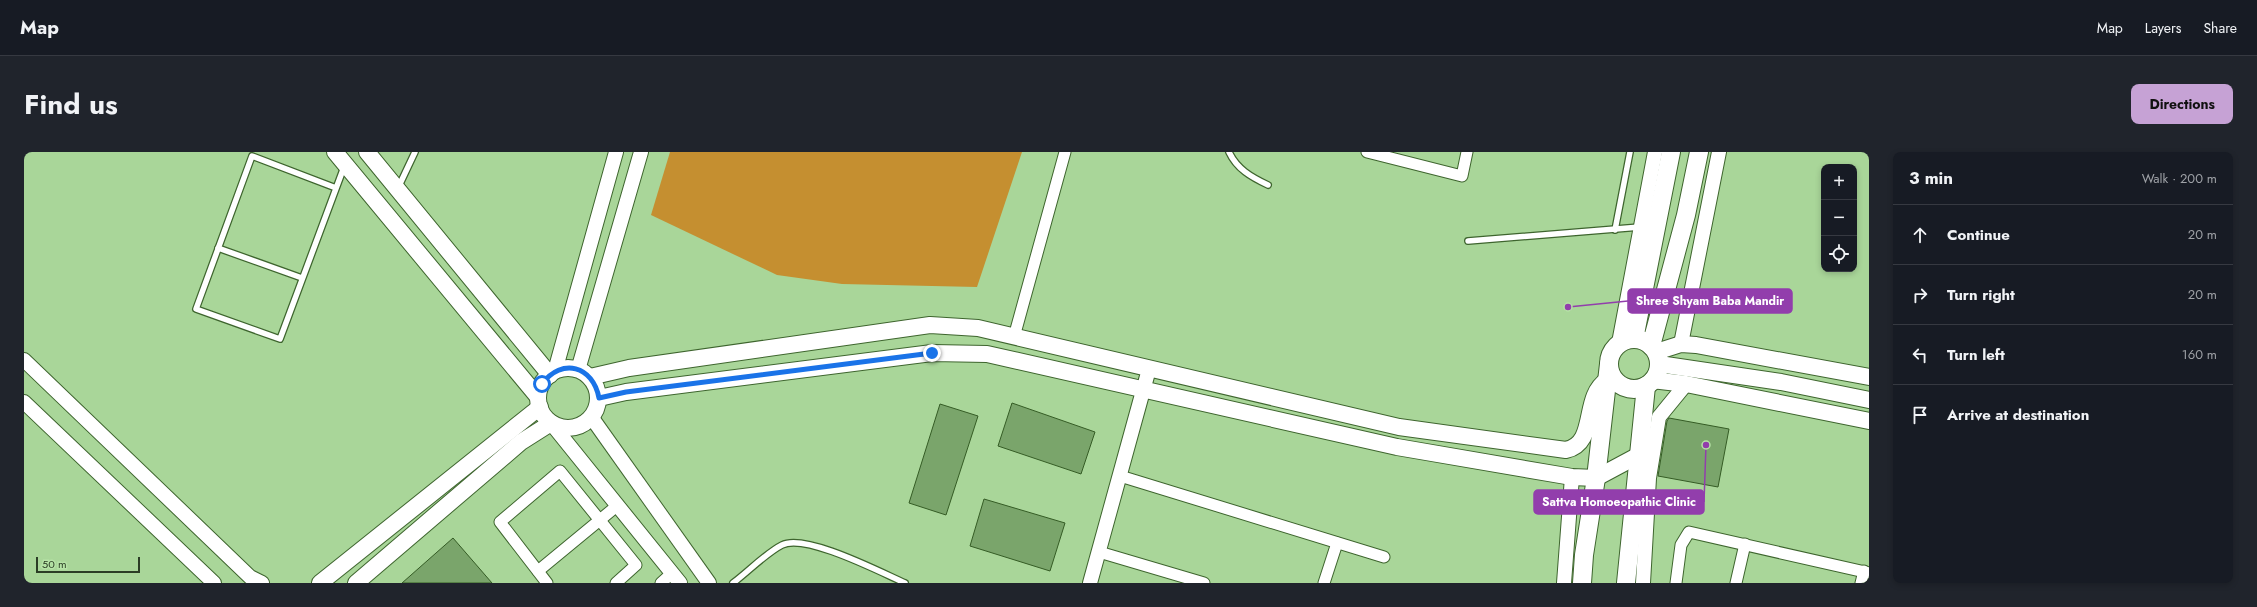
<!DOCTYPE html>
<meta charset="utf-8">
<style>
:root{--surface:#171b24;--page:#20242c;--text:#f1f3f6;--muted:#9ea1a6;--line:#363941;--accent:#c6a2d5}
body{margin:0;font-family:Jost,sans-serif;background:var(--page);color:var(--text)}
.controls{position:absolute;right:12px;top:12px;display:grid;overflow:hidden;border-radius:8px;box-shadow:0 2px 6px #0003}
.controls button{width:36px;height:36px;display:grid;place-items:center;padding:0;border:0;border-bottom:1px solid var(--line);background:var(--surface);color:var(--text);font:20px sans-serif}
.scale{position:absolute;left:12px;bottom:10px;width:104px;box-sizing:border-box;padding-left:4px;border:2px solid #2b3d25;border-top:0;font-size:11px;line-height:14px;white-space:nowrap;color:#2b3d25;-webkit-text-stroke:3px #b6e3a6;paint-order:stroke}
.stop{position:absolute;width:12px;height:12px;margin:-9px;border:3px solid #1a73e8;border-radius:50%;background:#fff}
.stop.end{background:#1a73e8;border-color:#fff;box-shadow:0 1px 4px #0008}
.list{margin:0;padding:0;list-style:none}
h2{display:flex;justify-content:space-between;align-items:center;height:52px;margin:0;padding:0 16px;font-size:17px}
h2 small{font-size:13px;font-weight:400;color:var(--muted)}
.list li{display:grid;grid-template-columns:26px 1fr auto;gap:12px;align-items:center;box-sizing:border-box;height:60px;padding:0 16px;border-top:1px solid var(--line)}
.list b{display:block;font-size:15px;white-space:nowrap}
.list em{font-size:13px;font-style:normal;color:var(--muted)}
.icon{flex:none;width:22px;height:22px;fill:none;stroke:currentColor;stroke-width:2;stroke-linecap:round;stroke-linejoin:round}
.map{position:relative;flex:none;width:1845px;height:431px;overflow:hidden;border-radius:8px}
header{display:flex;align-items:center;gap:24px;box-sizing:border-box;height:56px;padding:0 20px;background:var(--surface);border-bottom:1px solid var(--line)}
header strong{font-size:19px}
nav{display:flex;gap:22px;margin-inline-start:auto;font-size:14px}
.intro{display:flex;align-items:center;justify-content:space-between;box-sizing:border-box;height:96px;padding:0 24px}
h1{margin:0;font-size:28px}
.button{padding:10px 18px;border-radius:8px;background:var(--accent);color:#111;font-size:14px;font-weight:700}
main{display:flex;gap:24px;padding:0 24px}
aside{flex:1;background:var(--surface);border-radius:8px;box-shadow:0 2px 6px #0003}
.map>svg:first-child{display:block}
.green{fill:#c58f30}
.building{fill:#7aa56b;stroke:#355c25}
.lines{fill:none;stroke-linecap:round;stroke-linejoin:round}
.service-casing{stroke:#3e652e;stroke-width:8}
.minor-casing{stroke:#3e652e;stroke-width:13}
.tertiary-casing{stroke:#3e652e;stroke-width:16}
.secondary-casing{stroke:#3e652e;stroke-width:18}
.primary-casing{stroke:#3e652e;stroke-width:20}
.service{stroke:#fff;stroke-width:5.5}
.minor{stroke:#fff;stroke-width:11}
.tertiary{stroke:#fff;stroke-width:14}
.secondary{stroke:#fff;stroke-width:16}
.primary{stroke:#fff;stroke-width:18}
.route{stroke:#1a73e8;stroke-width:5}
.leader{fill:none;stroke:#923eac;stroke-width:1.5}
.callout-dot{fill:#923eac;stroke:#b6e3a6;stroke-width:1.5}
.callout{fill:#923eac;stroke:#923eac;stroke-width:1.5}
.callout-label{font-size:12px;text-anchor:middle;font-weight:bold;fill:#fff}
</style>
<header>
<strong>Map</strong>
<nav><a>Map</a><a>Layers</a><a>Share</a></nav>
</header>
<div class="intro"><h1>Find us</h1><a class="button">Directions</a></div>
<main>
<div class="map">
<svg width="1845" height="431" viewBox="0 0 1845 431">
<rect width="100%" height="100%" fill="#a9d699"/>
<path class="green" d="M646 0H998L953 135 818 132 753 123 627 63Z"/>
<g class="building">
<path d="M988 251 1071 280 1057 322 974 294Z"/>
<path d="M916 252 954 264 922 363 885 351Z"/>
<path d="M1645 266 1705 277 1694 335 1634 324 1643 269Z"/>
<path d="M960 347 1041 371 1026 419 946 394Z"/>
<path d="M429 386 468 431H378Z"/>
</g>
<g class="lines">
<g class="service-casing">
<g id="service">
<path d="M1205 0C1213 17 1227 25 1244 33"/>
<path d="M312 36 228 4 172 157 256 187 320 15"/>
<path d="M374 36 391 0"/>
<path d="M1591 78 1606 0"/>
<path d="M1444 89 1616 75"/>
<path d="M194 96 278 126"/>
<path d="M709 431C724 420 742 401 758 393 781 381 856 420 881 431"/>
</g>
</g>
<g class="minor-casing">
<g id="minor">
<path d="M1343 0 1438 24 1443 0"/>
<path d="M990 185 1041 0"/>
<path d="M1096 324 1360 405"/>
<path d="M1075 400 1180 431"/>
<path d="M514 419 594 353"/>
<path d="M523 431 476 370 536 319 612 413 592 431"/>
<path d="M637 431 648 421"/>
<path d="M1300 431 1313 391"/>
<path d="M1652 431 1657 393 1665 380 1845 421"/>
<path d="M1712 431 1721 392"/>
<path d="M1837 431 1840 419"/>
</g>
</g>
<g class="tertiary-casing">
<g id="tertiary">
<path d="M1595 191 1631 0"/>
<path d="M1657 192 1695 0"/>
<path d="M0 208 226 425 238 431"/>
<path d="M554 218 617 0"/>
<path d="M531 219 592 0"/>
<path d="M0 250 190 431"/>
<path d="M568 266 685 431"/>
<path d="M527 271 656 431"/>
<path d="M1066 431 1125 217"/>
<path d="M1540 431 1548 325"/>
<path d="M1619 431 1625 326 1635 265 1662 232"/>
</g>
</g>
<g class="secondary-casing">
<g id="secondary">
<path d="M311 0 514 245"/>
<path d="M343 0 526 223"/>
<path d="M1632 200 1657 192 1672 193 1845 225"/>
<path d="M1635 212 1757 230 1845 248"/>
<circle cx="544" cy="246" r="30"/>
<path d="M566 225 605 216 906 173 954 176 1375 275 1542 298C1574 291 1557 245 1583 228"/>
<path d="M1628 228 1662 232 1845 269"/>
<path d="M575 246 602 240 908 201 963 202 1373 295 1548 325 1572 326 1615 303"/>
<path d="M296 431 516 255"/>
<path d="M332 431 497 290 527 271"/>
</g>
</g>
<g class="primary-casing">
<g id="primary">
<path d="M1610 187 1647 0"/>
<circle cx="1610" cy="212" r="25"/>
<path d="M1627 194 1662 63 1675 0"/>
<path d="M1558 431 1560 403 1572 326 1585 212"/>
<path d="M1602 431 1622 234"/>
</g>
</g>
<use href="#service" class="service"/>
<use href="#minor" class="minor"/>
<use href="#tertiary" class="tertiary"/>
<use href="#secondary" class="secondary"/>
<use href="#primary" class="primary"/>
</g>
<g class="lines">
<path class="route" d="M518 232C538 205 569 214 575 246L602 240 908 201"/>
</g>
<path class="leader" d="M1544 155L1604 149M1682 293L1680 350"/>
<g class="callout-dot">
<circle cx="1544" cy="155" r="4"/>
<circle cx="1682" cy="293" r="4"/>
</g>
<g class="callout">
<rect x="1604" y="137" width="164" height="24" rx="4"/>
<rect x="1510" y="338" width="170" height="24" rx="4"/>
</g>
<g class="callout-label">
<text x="1686" y="153">Shree Shyam Baba Mandir</text>
<text x="1595" y="354">Sattva Homoeopathic Clinic</text>
</g>
</svg>
<div class="controls">
<button>+</button>
<button>−</button>
<button><svg class="icon" aria-label="locate" viewBox="0 0 24 24"><circle cx="12" cy="12" r="6"/><path d="M12 2v4M12 18v4M2 12h4M18 12h4"/></svg></button>
</div>
<div class="scale">50 m</div>
<div class="stop" style="left:518px;top:232px"></div>
<div class="stop end" style="left:908px;top:201px"></div>
</div>
<aside>
<h2>3 min<small>Walk · 200 m</small></h2>
<ul class="list">
<li><svg class="icon" aria-label="ahead" viewBox="0 0 24 24"><path d="M12 20V5M6 11l6-6 6 6"/></svg><div><b>Continue</b></div><em>20 m</em></li>
<li><svg class="icon" aria-label="right" viewBox="0 0 24 24"><path d="M7 20v-9h11M14 6l5 5-5 5"/></svg><div><b>Turn right</b></div><em>20 m</em></li>
<li><svg class="icon" aria-label="left" viewBox="0 0 24 24"><path d="M17 20v-9H6M10 6l-5 5 5 5"/></svg><div><b>Turn left</b></div><em>160 m</em></li>
<li><svg class="icon" aria-label="arrive" viewBox="0 0 24 24"><path d="M6 21V4h12l-3 4 3 4H6"/></svg><div><b>Arrive at destination</b></div></li>
</ul>
</aside>
</main>
